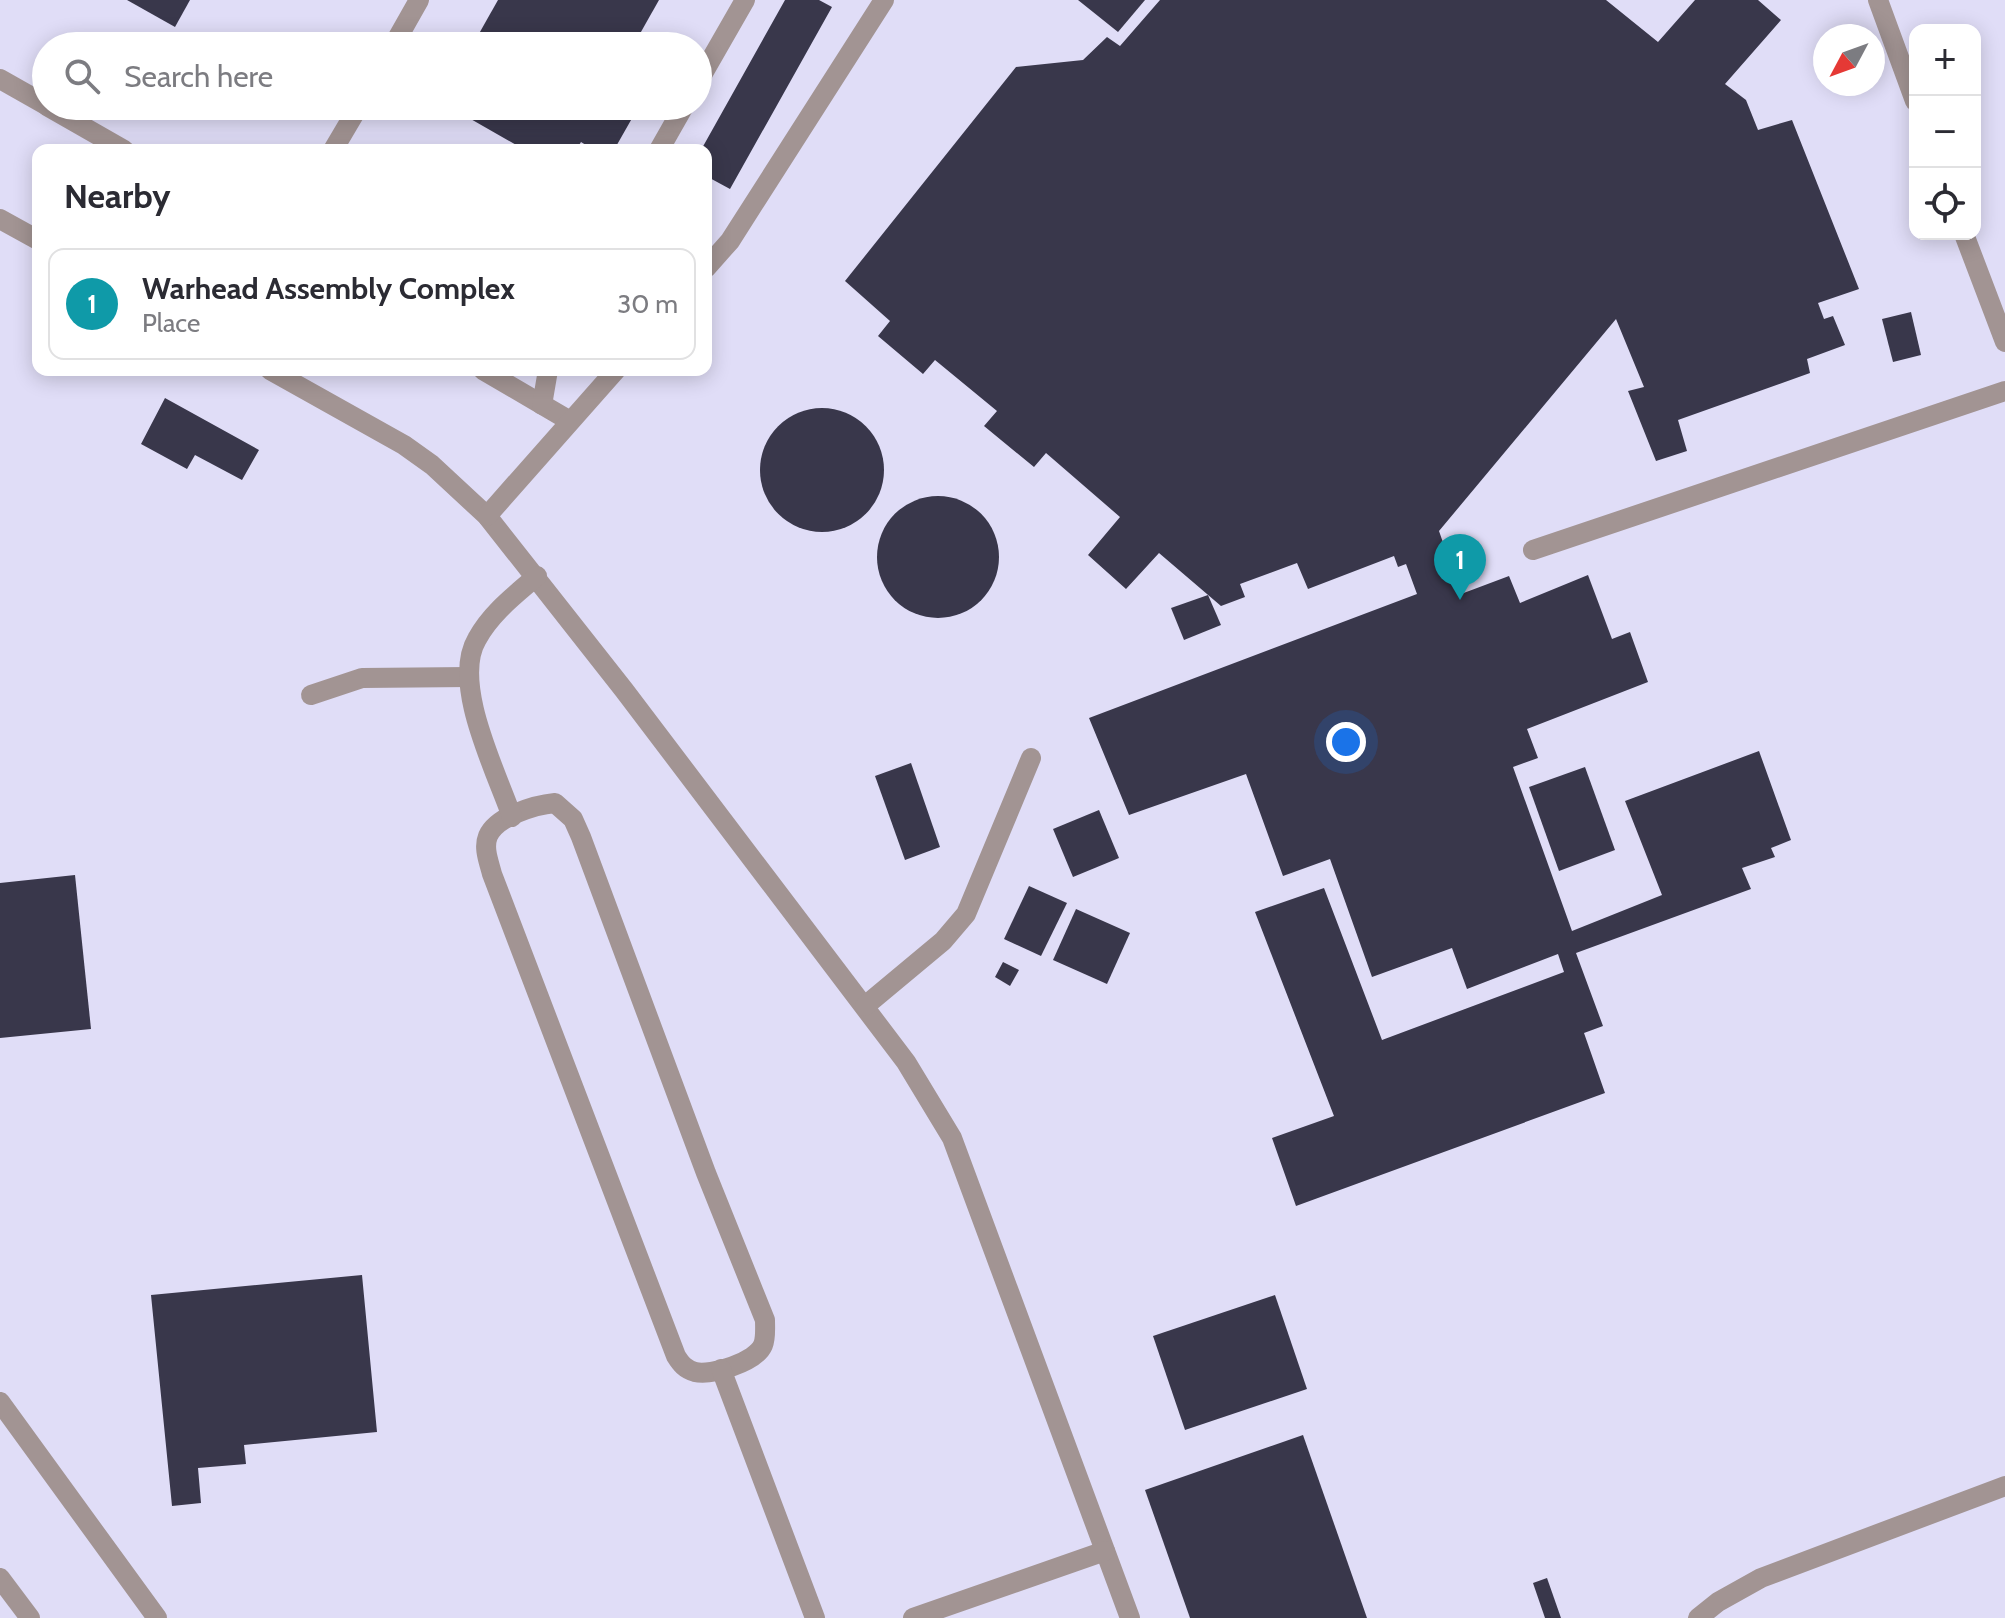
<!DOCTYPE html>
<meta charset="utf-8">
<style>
:root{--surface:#fff;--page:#f7f7f7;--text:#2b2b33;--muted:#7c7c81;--line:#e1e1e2;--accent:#971870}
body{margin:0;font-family:Cabin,sans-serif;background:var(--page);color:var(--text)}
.controls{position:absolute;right:24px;top:24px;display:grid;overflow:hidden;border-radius:16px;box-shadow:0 4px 20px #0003}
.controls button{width:72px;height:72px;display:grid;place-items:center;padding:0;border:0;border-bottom:2px solid var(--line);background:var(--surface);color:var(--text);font:40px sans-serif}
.compass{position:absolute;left:1813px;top:24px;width:72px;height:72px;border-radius:50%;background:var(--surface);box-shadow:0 4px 20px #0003;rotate:229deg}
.you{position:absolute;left:1346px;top:742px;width:28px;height:28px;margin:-20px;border:6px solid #fff;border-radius:50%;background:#1a73e8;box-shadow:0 0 0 12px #1a73e833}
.badge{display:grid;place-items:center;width:52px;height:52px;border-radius:50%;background:var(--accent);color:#fff;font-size:26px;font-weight:700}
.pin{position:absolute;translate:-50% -66px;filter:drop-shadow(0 2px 4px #0008)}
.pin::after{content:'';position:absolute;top:42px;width:28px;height:24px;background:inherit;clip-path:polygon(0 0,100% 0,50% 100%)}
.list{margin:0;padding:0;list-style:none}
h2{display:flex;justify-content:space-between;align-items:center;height:104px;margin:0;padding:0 32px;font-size:34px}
h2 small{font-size:26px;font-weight:400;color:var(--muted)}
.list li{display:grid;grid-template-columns:52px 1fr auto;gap:24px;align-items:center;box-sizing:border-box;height:112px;margin:0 16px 16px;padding:0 16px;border:2px solid var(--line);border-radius:16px}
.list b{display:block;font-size:30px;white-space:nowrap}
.list p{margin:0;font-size:26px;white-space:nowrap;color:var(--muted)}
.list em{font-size:26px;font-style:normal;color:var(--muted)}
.icon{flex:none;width:44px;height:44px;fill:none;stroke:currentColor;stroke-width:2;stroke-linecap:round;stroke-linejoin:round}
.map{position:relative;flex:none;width:2005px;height:1618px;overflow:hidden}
.search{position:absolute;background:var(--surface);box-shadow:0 4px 20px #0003;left:32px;top:32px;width:680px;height:88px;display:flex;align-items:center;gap:20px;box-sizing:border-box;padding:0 28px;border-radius:44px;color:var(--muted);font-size:30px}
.panel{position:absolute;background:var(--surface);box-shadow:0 4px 20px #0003;left:32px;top:144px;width:680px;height:232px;border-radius:16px}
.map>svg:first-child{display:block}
.building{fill:#39374b}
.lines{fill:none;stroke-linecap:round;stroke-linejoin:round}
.service{stroke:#a29493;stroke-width:20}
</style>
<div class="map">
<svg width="2005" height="1618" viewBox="0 0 2005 1618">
<rect width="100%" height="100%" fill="#e0ddf7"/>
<g class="building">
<path d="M127 0H190L175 27Z"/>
<path d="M498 0H659L633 46H472Z"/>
<path d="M785 0H819L832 7 730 189 706 176V150H701Z"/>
<path d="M1078 0H1145L1118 32Z"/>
<path d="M1160 0H1606L1658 42 1695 0H1758L1781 20 1725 84 1746 100 1758 130 1792 120 1859 289 1818 303 1824 319 1833 316 1845 345 1807 359 1810 373 1678 420 1687 451 1656 461 1628 391 1644 387 1616 319 1439 531 1461 594 1509 576 1520 603 1588 575 1612 639 1630 632 1648 682 1527 729 1538 758 1513 767 1572 931 1662 895 1625 801 1759 751 1791 840 1771 848 1775 857 1742 868 1751 889 1576 953 1603 1026 1584 1033 1605 1093 1296 1206 1272 1138 1334 1116 1255 912 1324 888 1382 1040 1564 972 1558 954 1467 989 1452 948 1372 977 1330 859 1283 876 1246 774 1129 815 1089 718 1417 594 1406 564 1398 567 1394 556 1308 589 1297 563 1240 584 1245 597 1221 606 1159 553 1126 589 1088 555 1120 517 1046 453 1034 467 984 426 997 411 935 360 923 374 878 336 890 321 845 281 1016 67 1083 60 1107 37 1120 46Z"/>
<path d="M448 106H639L614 150H594L581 142 576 150H525Z"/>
<path d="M1911 312 1921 355 1893 362 1882 319Z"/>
<path d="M165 398 259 450 242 480 195 455 187 469 141 444Z"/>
<circle cx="822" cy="470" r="62"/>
<circle cx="938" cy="557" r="61"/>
<path d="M1208 595 1221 625 1184 640 1171 608Z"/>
<path d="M911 763 940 847 905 860 875 776Z"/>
<path d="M1585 767 1615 850 1559 871 1529 787Z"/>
<path d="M1099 810 1119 858 1073 877 1053 829Z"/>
<path d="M75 875 91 1029 0 1038V883Z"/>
<path d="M1029 886 1067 903 1041 956 1004 939Z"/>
<path d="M1076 909 1130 933 1107 984 1053 960Z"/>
<path d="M1003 962 1019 970 1010 986 995 977Z"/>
<path d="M362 1275 377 1432 244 1445 246 1464 198 1468 201 1503 172 1506 151 1295Z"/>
<path d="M1275 1295 1307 1389 1185 1430 1153 1336Z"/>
<path d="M1303 1435 1367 1618H1190L1145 1490Z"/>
<path d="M1547 1578 1561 1618H1545L1533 1583Z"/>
</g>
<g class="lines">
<g class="service">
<path d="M1878 0 1915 101"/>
<path d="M393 46 419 0"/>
<path d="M0 79 46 105"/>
<path d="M698 82 745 0"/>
<path d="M47 106 124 150"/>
<path d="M333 150 359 106"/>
<path d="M659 150 684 106"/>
<path d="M0 219 38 240"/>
<path d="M1964 234 2005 342"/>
<path d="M706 268 730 241 884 0"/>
<path d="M270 370 404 445 432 465 487 516 624 690 906 1062 952 1138 1130 1618"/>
<path d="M483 370 570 421"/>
<path d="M542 405 548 370"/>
<path d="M487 516 616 370"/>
<path d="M1533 550 2005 391"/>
<path d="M311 695 362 678 469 677"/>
<path d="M555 803 573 819 581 837 706 1173 765 1320C765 1328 766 1338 763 1345 756 1362 711 1376 695 1372 685 1369 681 1364 676 1356L492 874C489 862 483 848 488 836 497 816 535 805 555 803Z"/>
<path d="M512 817C496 771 451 683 477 639 491 613 515 595 537 576"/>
<path d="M865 1006 943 941 966 914 1031 758"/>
<path d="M721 1369 815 1618"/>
<path d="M0 1402 157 1618"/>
<path d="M0 1578 30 1618"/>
<path d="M913 1618 1105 1551"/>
<path d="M1698 1618 1718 1602 1761 1578 2005 1486"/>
</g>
</g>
</svg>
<div class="controls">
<button>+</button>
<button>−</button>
<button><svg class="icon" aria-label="locate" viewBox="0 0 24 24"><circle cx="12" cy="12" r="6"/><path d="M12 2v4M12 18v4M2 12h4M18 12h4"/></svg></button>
</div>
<svg class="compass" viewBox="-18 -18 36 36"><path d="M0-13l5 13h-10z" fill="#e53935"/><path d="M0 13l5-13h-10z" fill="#7c7c81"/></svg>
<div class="you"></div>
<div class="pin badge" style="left:1460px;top:600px;background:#0f9aa8">1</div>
<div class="search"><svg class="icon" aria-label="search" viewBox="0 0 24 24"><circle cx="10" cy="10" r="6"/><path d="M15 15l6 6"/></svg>Search here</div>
<section class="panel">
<h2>Nearby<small></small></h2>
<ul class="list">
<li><span class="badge" style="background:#0f9aa8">1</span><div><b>Warhead Assembly Complex</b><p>Place</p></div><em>30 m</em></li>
</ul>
</section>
</div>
